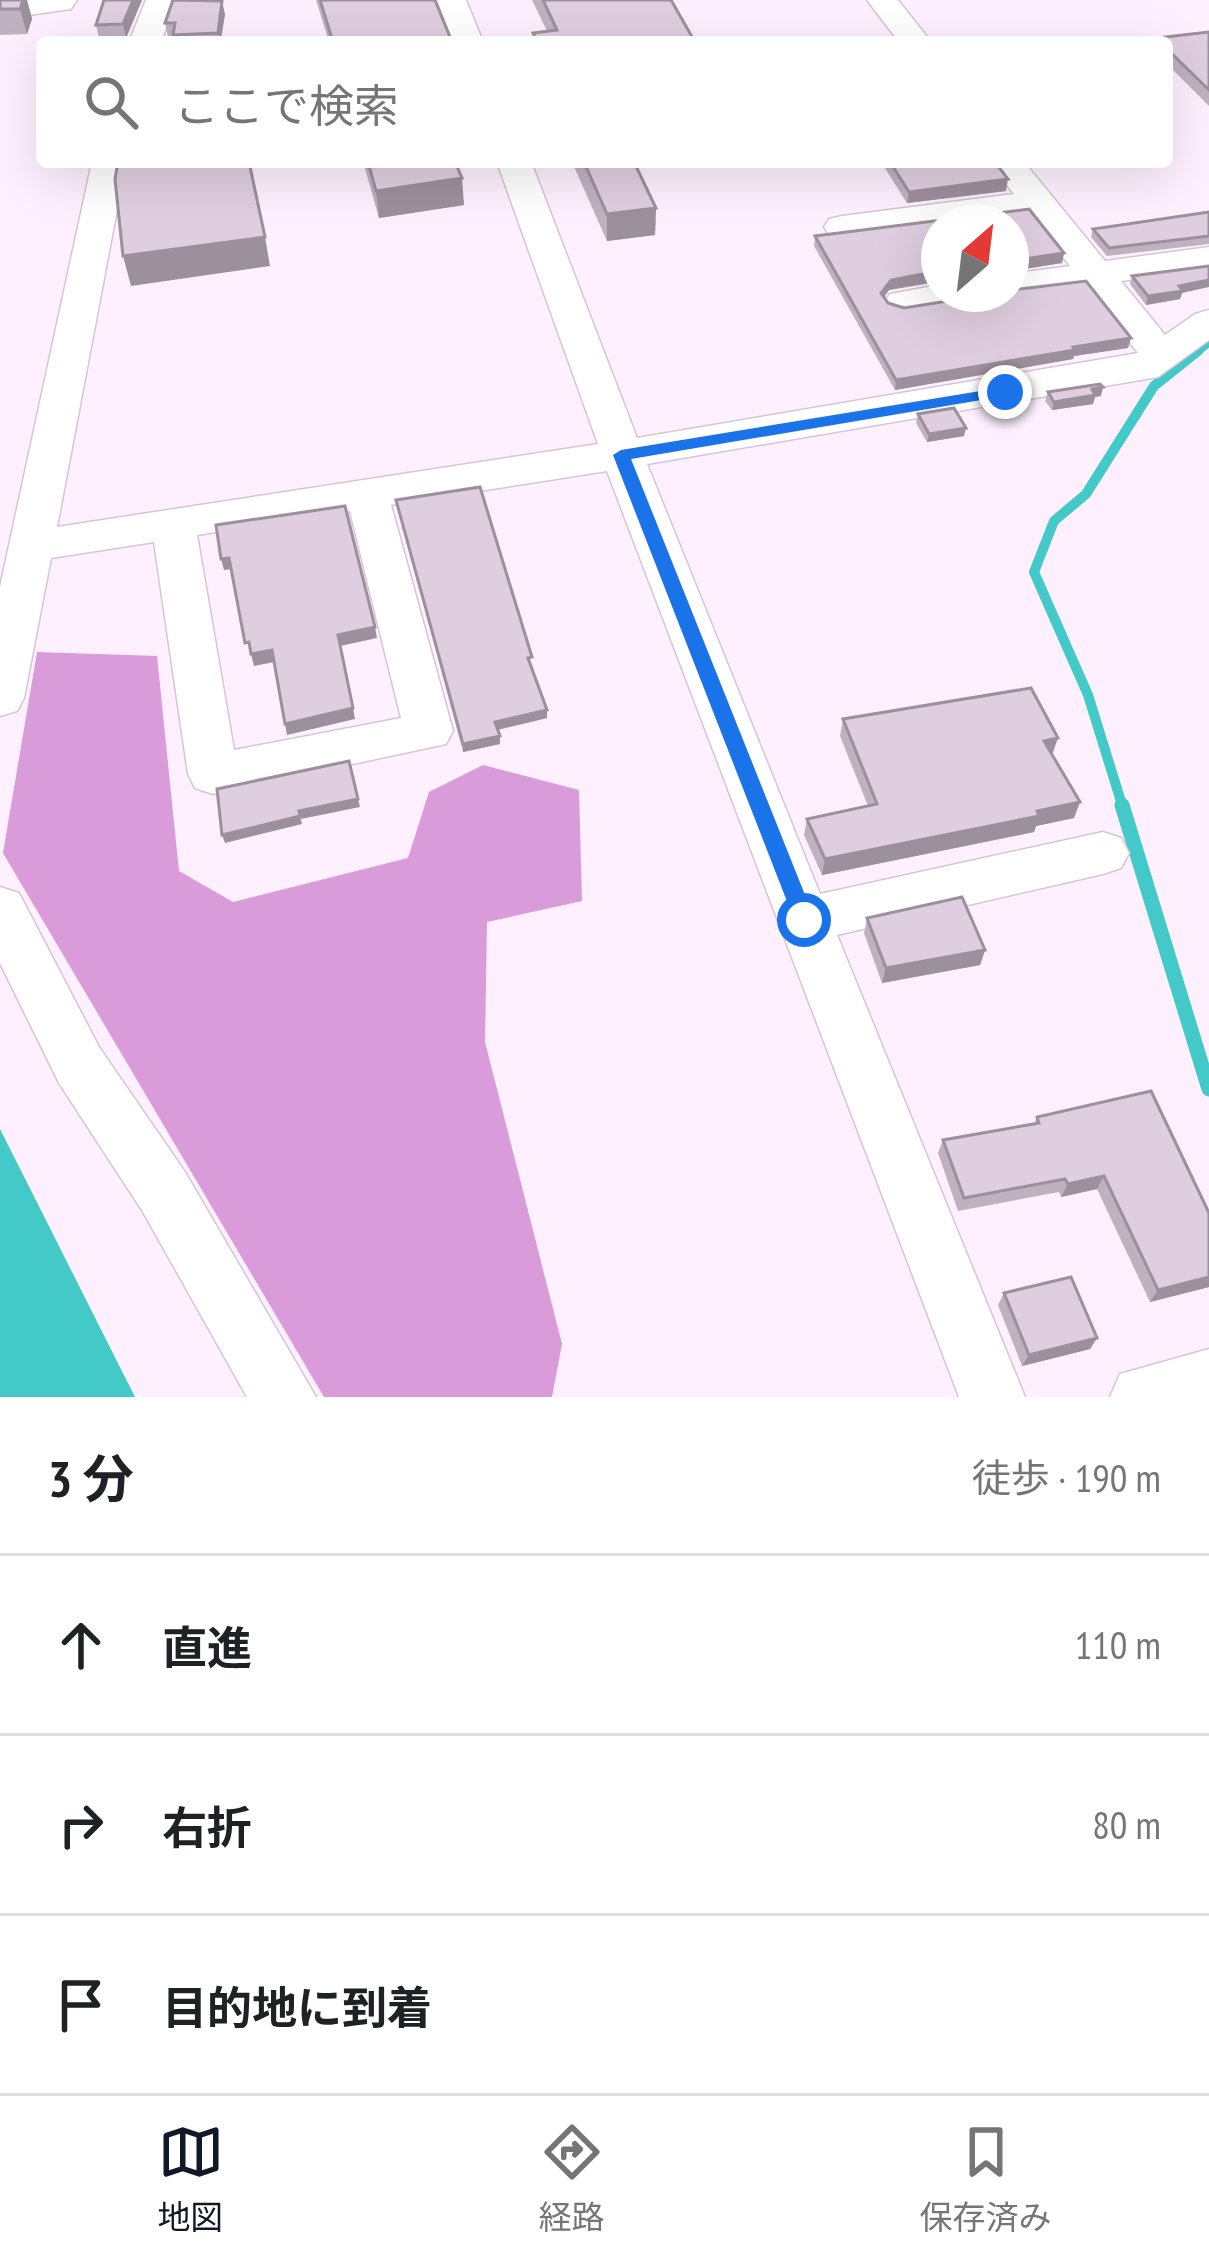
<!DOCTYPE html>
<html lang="ja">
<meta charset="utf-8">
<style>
:root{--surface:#fff;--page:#f6f6f6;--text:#202124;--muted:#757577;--line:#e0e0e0;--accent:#111827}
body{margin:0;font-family:"PT Sans Narrow","Noto Sans JP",sans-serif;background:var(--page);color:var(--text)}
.compass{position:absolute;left:921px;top:204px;width:108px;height:108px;border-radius:50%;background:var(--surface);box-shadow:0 12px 48px #0002;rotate:28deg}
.stop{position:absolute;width:36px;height:36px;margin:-27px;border:9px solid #1a73e8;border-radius:50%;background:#fff}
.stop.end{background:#1a73e8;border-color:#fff;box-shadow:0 3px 12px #0008}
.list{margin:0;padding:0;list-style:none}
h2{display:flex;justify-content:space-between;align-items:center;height:156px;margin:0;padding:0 48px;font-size:51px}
h2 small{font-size:39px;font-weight:400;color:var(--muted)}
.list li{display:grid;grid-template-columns:78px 1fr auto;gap:36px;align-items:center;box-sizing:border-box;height:180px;padding:0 48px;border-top:3px solid var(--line)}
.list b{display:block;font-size:45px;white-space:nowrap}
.list em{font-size:39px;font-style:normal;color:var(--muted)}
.icon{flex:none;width:66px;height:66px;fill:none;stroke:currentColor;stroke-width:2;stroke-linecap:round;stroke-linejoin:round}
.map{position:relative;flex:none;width:1209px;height:1397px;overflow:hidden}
.search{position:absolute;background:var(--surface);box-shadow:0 12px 48px #0002;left:36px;right:36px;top:36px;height:132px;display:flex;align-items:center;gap:30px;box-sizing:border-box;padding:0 42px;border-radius:12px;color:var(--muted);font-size:45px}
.sheet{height:696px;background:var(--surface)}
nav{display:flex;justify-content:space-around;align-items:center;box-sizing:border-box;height:168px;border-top:3px solid var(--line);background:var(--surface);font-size:33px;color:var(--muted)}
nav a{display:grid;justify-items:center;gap:6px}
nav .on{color:var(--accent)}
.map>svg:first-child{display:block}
.forest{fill:#da9bdb}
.water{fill:#43c9c8}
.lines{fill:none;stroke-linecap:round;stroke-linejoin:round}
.stream-far2{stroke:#43c9c8;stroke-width:9}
.stream-far1{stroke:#43c9c8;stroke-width:10}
.stream{stroke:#43c9c8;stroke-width:15}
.street-casing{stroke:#d6c5d5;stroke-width:3}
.secondary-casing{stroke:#d6c5d5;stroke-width:3}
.street{fill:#fff;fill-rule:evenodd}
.secondary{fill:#fff;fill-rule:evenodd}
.wall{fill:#c0b1c0}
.shaded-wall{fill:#9c909c}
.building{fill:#dfcedf;stroke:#9c909c;stroke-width:3}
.route{fill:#1a73e8}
</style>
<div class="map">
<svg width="1209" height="1397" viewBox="0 0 1209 1397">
<rect width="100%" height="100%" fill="#fef0fe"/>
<path class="forest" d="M37 652 157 656 179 871 233 902 408 858 429 792 483 765 579 790 582 901 487 922 485 1042 562 1344 552 1397H324L3 853Z"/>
<path class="water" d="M0 1129 135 1397H0Z"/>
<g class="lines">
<path class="stream-far2" d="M1195 353 1209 342"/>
<path class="stream-far1" d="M1123 808 1088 695 1034 572 1054 521 1086 494 1154 386 1199 350"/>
<path class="stream" d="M1122 805 1209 1089"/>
<g class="street-casing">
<g id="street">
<path d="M146 0H176L161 42H129Z"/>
<path d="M436 0H466L483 42H451Z"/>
<path d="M867 0H898L931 42H899Z"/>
<path d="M92 162H126L57 527 598 444 497 162H531L637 438 1138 353 1085 286 1011 296 1002 294H1011V274L1070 266 1029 214 842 238 829 235 824 227 829 219 842 216 1014 194 989 162H1024L1105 261 1209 247V269L1121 281 1165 335 1195 314 1209 310V340L1158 377 647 464 820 894 1103 832 1121 838 1129 853 1121 868 1103 874 837 935 1025 1397H959L607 471 391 505 453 731 446 744 213 794 195 788 188 774 154 542 51 558 24 698 17 711 0 716V587ZM350 511 401 718 234 750 197 535Z"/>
<path d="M939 285V294H976L970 302 903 313 890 310 884 302 890 294Z"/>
<path d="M0 887 19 893 99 1047 185 1172 316 1397H247L143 1212 59 1083 0 963Z"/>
<path d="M1209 1349V1397H1110L1120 1374Z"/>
</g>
</g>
<g class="secondary-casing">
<path id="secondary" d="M0 0H77L71 9 0 19Z"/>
</g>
<use href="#street" class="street"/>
<use href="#secondary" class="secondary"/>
</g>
<g class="wall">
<path d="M0 0H27L32 19 27 34 0 35Z"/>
<path d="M142 0 126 38H99L96 25Z"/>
<path d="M316 0H435L452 42H329Z"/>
<path d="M532 0H671L695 42H534L533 33 547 31Z"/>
<path d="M225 14 221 42H174L173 37H168L165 23Z"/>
<path d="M1209 32V106L1167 64V42H1156L1157 38Z"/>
<path d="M363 162H489L458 167 464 205 379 218Z"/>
<path d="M572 162H634L656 208 655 235 607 241Z"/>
<path d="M881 162H995L1006 191 907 203Z"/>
<path d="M1029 209 1064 253 1062 263 1011 271V222H939V282L889 290 884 297 888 303 904 308 973 297 974 294H1011V290L1086 281 1131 338 1128 348 1074 356 1073 359 895 390 814 246 815 236Z"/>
<path d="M1209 212V244L1107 256 1091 237 1093 229Z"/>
<path d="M1132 276 1182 293 1180 299 1146 305 1130 284Z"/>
<path d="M1048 392 1101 396 1095 397 1093 404 1052 410 1045 401Z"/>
<path d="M918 414 964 436 927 442 916 423Z"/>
<path d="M396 500 533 666H530L547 718 498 730 500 744 463 752Z"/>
<path d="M843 719 1052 755 1074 818 1036 826 1034 832 822 875 804 835 807 819 868 806 840 736Z"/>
<path d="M867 918 985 950 980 965 882 983 864 933Z"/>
<path d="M1151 1091 1209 1287 1150 1302 1097 1189 1061 1197 1059 1192 958 1211 938 1153 943 1140 1034 1124 1037 1117Z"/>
<path d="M1004 1293 1097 1338 1090 1349 1022 1366 998 1305Z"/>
</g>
<g class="shaded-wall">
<path d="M23 0H27L32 19 27 34 20 9Z"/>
<path d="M133 0H142L126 38 123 24Z"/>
<path d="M222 1 225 14 220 42 218 33Z"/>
<path d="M448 162H489L449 168Z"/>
<path d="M462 178 464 205 379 218 376 191Z"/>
<path d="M1008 179 1006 191 907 203 909 192Z"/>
<path d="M656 208 655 235 607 241V214Z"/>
<path d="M265 237 270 266 131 286 123 256Z"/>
<path d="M1064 253 1062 263 1011 271V261Z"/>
<path d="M939 271 938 281 889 290 880 302 881 293 891 280Z"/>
<path d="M1209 280V287L1182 293 1180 299 1146 305 1148 296 1179 286Z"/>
<path d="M1131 338 1128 348 1074 356 1073 359 895 390 896 380 1073 347Z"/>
<path d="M1103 387 1101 396 1095 397 1093 404 1052 410 1054 402 1092 389Z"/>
<path d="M966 428 964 436 927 442 929 434Z"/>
<path d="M229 558 232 569 224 570 221 559Z"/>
<path d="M375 627 377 638 340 646 338 635Z"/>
<path d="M272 650 274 662 254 666 251 654Z"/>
<path d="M353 708 355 719 287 735 285 724Z"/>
<path d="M547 710V718L496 730 495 722Z"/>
<path d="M500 736V744L463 752V744Z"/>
<path d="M1058 738 1052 755 1044 741Z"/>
<path d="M358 799 360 807 301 819 299 811Z"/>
<path d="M1080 802 1074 818 1036 826 1034 832 822 875 825 859Z"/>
<path d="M300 816 302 824 225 843 222 835Z"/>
<path d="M985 950 980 965 882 983 886 968Z"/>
<path d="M1104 1176 1097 1189 1061 1197 1068 1184Z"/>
<path d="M1209 1277V1287L1150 1302 1158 1290Z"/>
<path d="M1097 1338 1090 1349 1022 1366 1029 1355Z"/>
</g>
<g class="building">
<path d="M0 0H23L20 9H0Z"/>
<path d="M104 0H133L123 24 96 25Z"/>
<path d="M173 0 222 1 218 33 173 35 175 23H165Z"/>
<path d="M320 0H435L452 42H333Z"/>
<path d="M543 0H671L695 42H537L533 33 557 30Z"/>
<path d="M1209 32V90L1167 49V42H1160L1157 38Z"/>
<path d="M118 162H249L265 237 123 256 115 179Z"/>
<path d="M368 162H455L462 178 376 191Z"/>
<path d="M584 162H634L656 208 607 214Z"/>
<path d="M890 162H995L1008 179 909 192Z"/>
<path d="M1029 209 1064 253 1011 261V222H939V271L891 280 881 293 888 303 904 308 973 297 974 294H1011V290L1086 281 1131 338 1073 347 1075 350 896 380 815 236Z"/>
<path d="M1209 212V236L1109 248 1093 229Z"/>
<path d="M1209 266V280L1179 286 1183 291 1148 296 1132 276Z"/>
<path d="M1100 384 1103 387 1092 389 1095 395 1054 402 1048 392Z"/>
<path d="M954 408 966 428 929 434 918 414Z"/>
<path d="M480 487 532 657 528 658 547 710 495 722 500 736 463 744 396 500Z"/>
<path d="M345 506 375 627 338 635 353 708 285 724 272 650 251 654 249 642 245 643 229 558 221 559 216 525Z"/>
<path d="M1031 688 1058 738 1044 741 1080 802 1037 811 1039 816 825 859 807 819 877 804 843 719Z"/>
<path d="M349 761 358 799 299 811 300 816 222 835 217 789Z"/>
<path d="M962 897 985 950 886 968 867 918Z"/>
<path d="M1151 1091 1209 1213V1277L1158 1290 1104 1176 1068 1184 1065 1179 964 1198 943 1140 1039 1123 1037 1117Z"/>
<path d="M1071 1277 1097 1338 1029 1355 1004 1293Z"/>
</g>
<path class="route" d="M1005 387 1013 392 1011 395 631 459 815 920 812 927H797L613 455 621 450Z"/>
</svg>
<svg class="compass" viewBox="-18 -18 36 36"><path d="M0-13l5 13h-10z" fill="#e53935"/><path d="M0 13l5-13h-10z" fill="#757577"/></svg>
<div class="stop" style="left:804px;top:920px"></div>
<div class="stop end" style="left:1005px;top:392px"></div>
<div class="search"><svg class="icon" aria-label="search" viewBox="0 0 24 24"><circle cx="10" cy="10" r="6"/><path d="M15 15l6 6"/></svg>ここで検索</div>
</div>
<section class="sheet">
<h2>3 分<small>徒歩 · 190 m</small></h2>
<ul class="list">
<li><svg class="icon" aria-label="ahead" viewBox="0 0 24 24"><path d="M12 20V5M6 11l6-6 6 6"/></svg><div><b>直進</b></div><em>110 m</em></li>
<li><svg class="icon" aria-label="right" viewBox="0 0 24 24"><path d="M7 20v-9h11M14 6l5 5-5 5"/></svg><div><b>右折</b></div><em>80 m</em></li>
<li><svg class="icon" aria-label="arrive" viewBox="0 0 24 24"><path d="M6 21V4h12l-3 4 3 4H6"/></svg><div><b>目的地に到着</b></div></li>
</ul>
</section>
<nav>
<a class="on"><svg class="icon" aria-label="map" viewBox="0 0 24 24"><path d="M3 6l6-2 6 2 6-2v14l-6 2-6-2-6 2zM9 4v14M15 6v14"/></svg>地図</a>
<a><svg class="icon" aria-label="directions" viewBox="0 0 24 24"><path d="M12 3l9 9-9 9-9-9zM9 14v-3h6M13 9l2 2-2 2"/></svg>経路</a>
<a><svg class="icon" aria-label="saved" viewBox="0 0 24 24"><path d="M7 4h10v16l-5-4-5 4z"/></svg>保存済み</a>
</nav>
